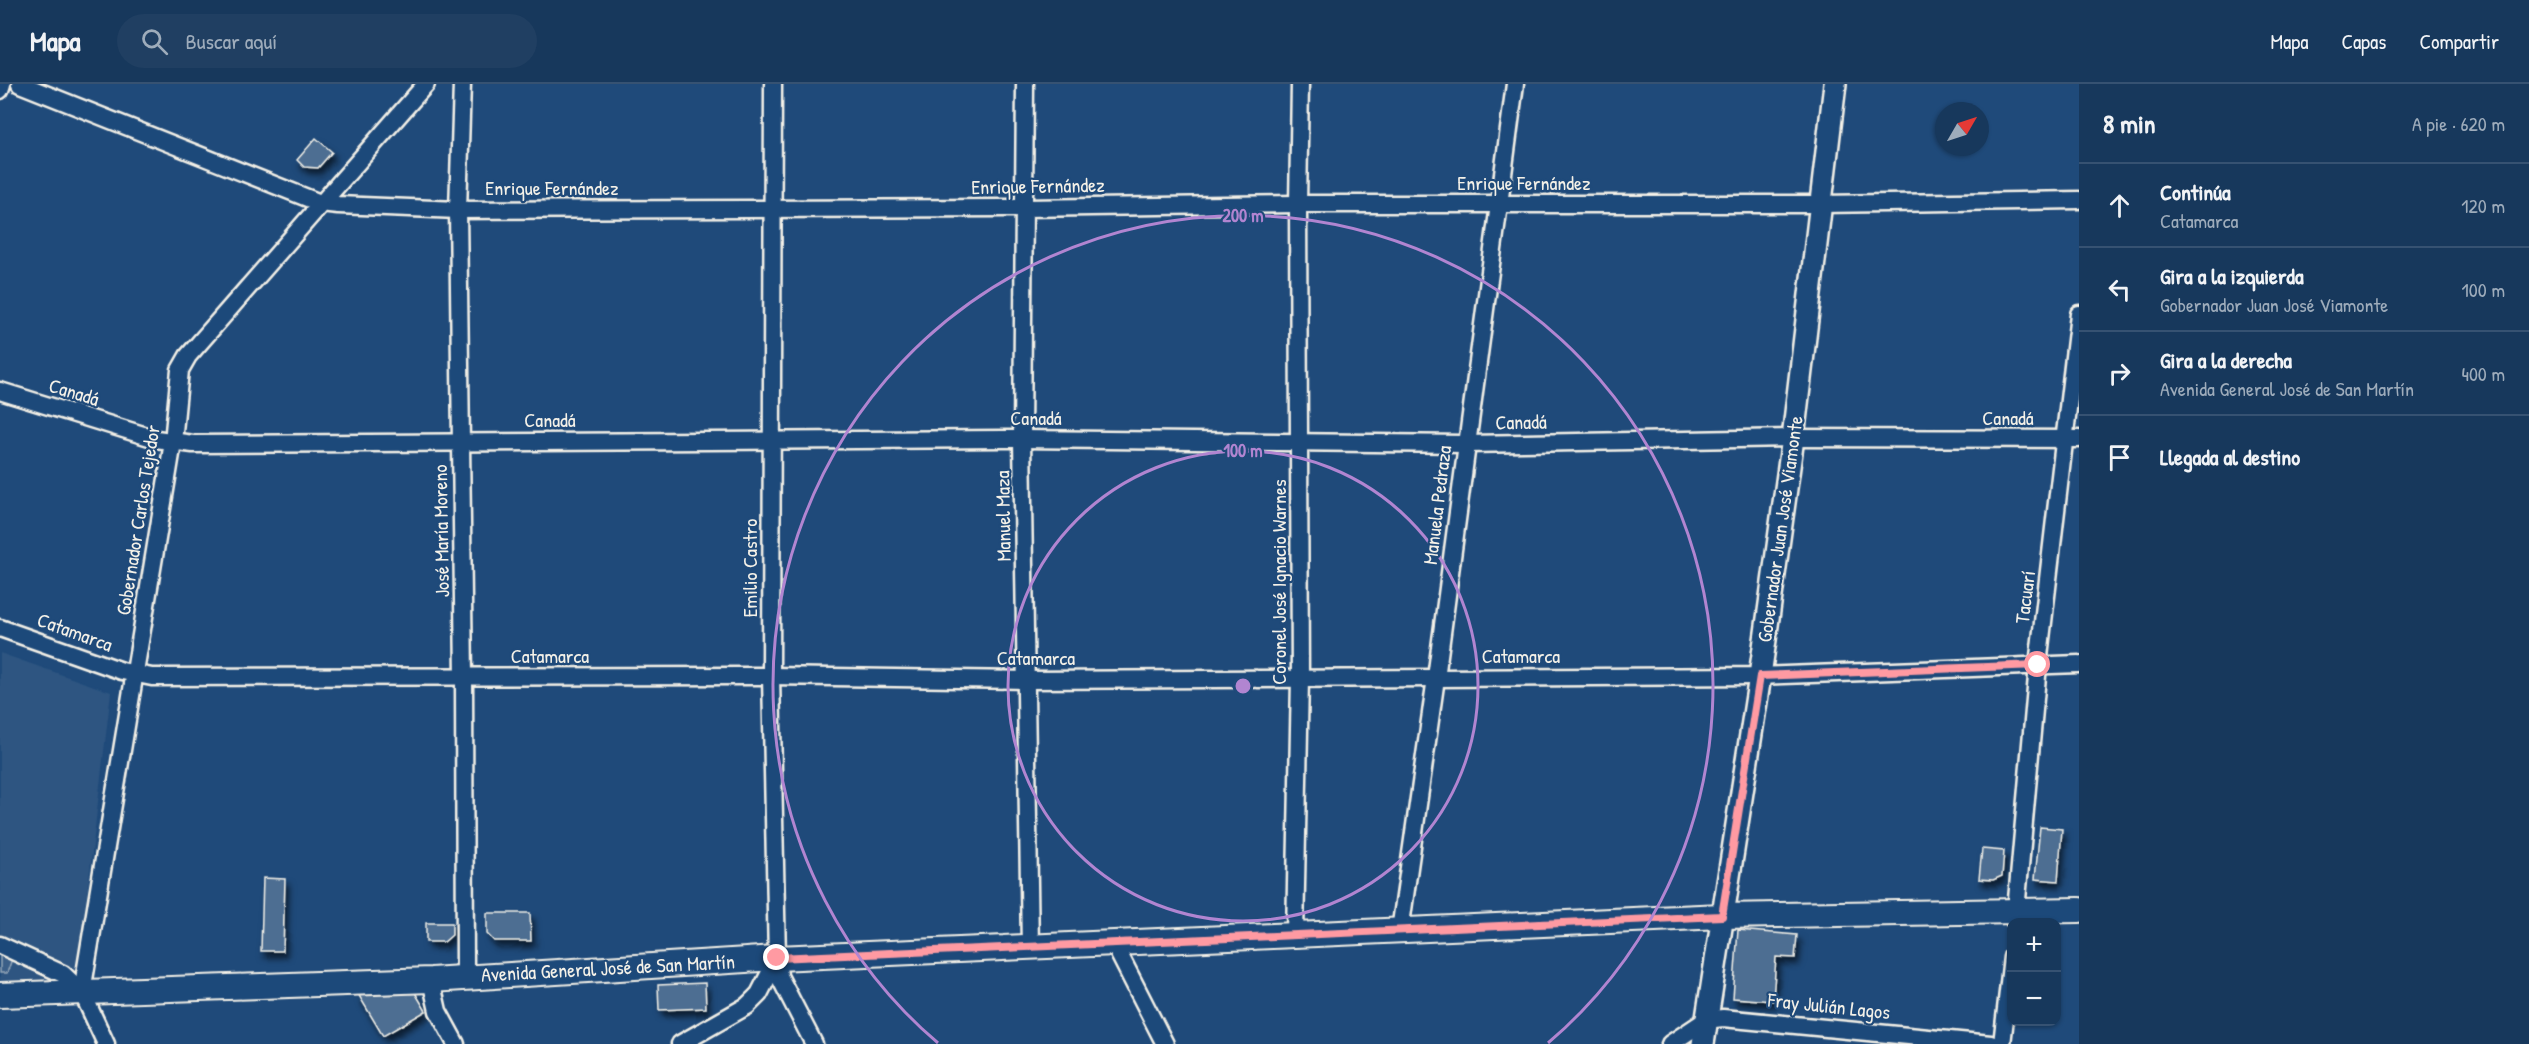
<!DOCTYPE html>
<html lang="es">
<meta charset="utf-8">
<style>
:root{--surface:#17385c;--page:#203f62;--text:#f1f3f6;--muted:#9eacbb;--line:#365272}
body{margin:0;font-family:"Patrick Hand",sans-serif;background:var(--page);color:var(--text)}
.controls{position:absolute;right:18px;bottom:18px;display:grid;overflow:hidden;border-radius:12px;box-shadow:0 2px 4px #0004}
.controls button{width:54px;height:54px;display:grid;place-items:center;padding:0;border:0;border-bottom:2px solid var(--line);background:var(--surface);color:var(--text);font:30px sans-serif}
.compass{position:absolute;left:1935px;top:18px;width:54px;height:54px;border-radius:50%;background:var(--surface);box-shadow:0 2px 4px #0004;rotate:51deg}
.stop{position:absolute;width:18px;height:18px;margin:-14px;border:4px solid #ff9aa2;border-radius:50%;background:#fff}
.stop.end{background:#ff9aa2;border-color:#fff;box-shadow:0 2px 6px #0008}
.list{margin:0;padding:0;list-style:none}
h2{display:flex;justify-content:space-between;align-items:center;height:78px;margin:0;padding:0 24px;font-size:26px}
h2 small{font-size:20px;font-weight:400;color:var(--muted)}
.list li{display:grid;grid-template-columns:39px 1fr auto;gap:18px;align-items:center;box-sizing:border-box;height:84px;padding:0 24px;border-top:2px solid var(--line)}
.list b{display:block;font-size:22px;white-space:nowrap}
.list p{margin:0;font-size:20px;white-space:nowrap;color:var(--muted)}
.list em{font-size:20px;font-style:normal;color:var(--muted)}
.icon{flex:none;width:33px;height:33px;fill:none;stroke:currentColor;stroke-width:2;stroke-linecap:round;stroke-linejoin:round}
.map{position:relative;flex:none;width:2079px;height:960px;overflow:hidden}
header{display:flex;align-items:center;gap:36px;box-sizing:border-box;height:84px;padding:0 30px;background:var(--surface);border-bottom:2px solid var(--line)}
header strong{font-size:28px}
nav{display:flex;gap:33px;margin-inline-start:auto;font-size:21px}
.search{width:420px;height:54px;background:var(--page);display:flex;align-items:center;gap:15px;box-sizing:border-box;padding:0 21px;border-radius:33px;color:var(--muted);font-size:22px}
main{display:flex}
aside{flex:1;background:var(--surface)}
.map>svg:first-child{display:block}
.built{fill:#2d5581}
.green{fill:#3a5f88;stroke:#97a8b8;stroke-width:1.5}
.building{fill:#4d6e92;stroke:#f4f1e8;stroke-width:1.5;filter:url(#shadow)}
.lines{fill:none;stroke-linecap:round;stroke-linejoin:round}
.minor-casing{stroke:#f4f1e8;stroke-width:21}
.tertiary-casing{stroke:#f4f1e8;stroke-width:26}
.secondary-casing{stroke:#f4f1e8;stroke-width:28}
.minor{stroke:#1f4a7a;stroke-width:16}
.tertiary{stroke:#1f4a7a;stroke-width:21}
.secondary{stroke:#1f4a7a;stroke-width:24}
.route{stroke:#ff9aa2;stroke-width:8}
.ring{fill:none;stroke:#b185d1;stroke-width:3}
.labels{text-anchor:middle;stroke-width:4.5;stroke-linejoin:round;paint-order:stroke}
.street-label{font-size:20px;fill:#f4f1e8;stroke:#1f4a7a}
.centre{fill:#b185d1;stroke:#1f4a7a;stroke-width:3}
.ring-label{font-size:18px;text-anchor:middle;font-weight:bold;fill:#b185d1;stroke:#1f4a7a;stroke-width:4.5;stroke-linejoin:round;paint-order:stroke}
</style>
<header>
<strong>Mapa</strong>
<div class="search"><svg class="icon" aria-label="search" viewBox="0 0 24 24"><circle cx="10" cy="10" r="6"/><path d="M15 15l6 6"/></svg>Buscar aquí</div>
<nav><a>Mapa</a><a>Capas</a><a>Compartir</a></nav>
</header>
<main>
<div class="map">
<svg width="2079" height="960" viewBox="0 0 2079 960">
<defs>
<filter id="shadow"><feDropShadow dx="3.5" dy="6" stdDeviation="3" flood-color="#0009"/></filter>
</defs>
<rect width="100%" height="100%" fill="#1f4a7a"/>
<filter id="ink" filterUnits="userSpaceOnUse"><feTurbulence type="fractalNoise" baseFrequency=".0167" numOctaves="2"/><feDisplacementMap in="SourceGraphic" scale="12" xChannelSelector="R" yChannelSelector="G"/><feConvolveMatrix kernelMatrix="1 2 1 2 8 2 1 2 1" color-interpolation-filters="sRGB"/></filter>
<g filter="url(#ink)">
<path class="built" d="M0 569 111 608 77 896 0 900Z"/>
<path class="green" d="M0 871 12 875 7 889H0Z"/>
<g class="building">
<path d="M316 54 332 68 318 84 304 83 297 76Z"/>
<path d="M2040 743 2062 745 2058 797 2035 795Z"/>
<path d="M1982 765 2004 767 2002 792 1993 796 1979 795Z"/>
<path d="M263 794 285 795 283 867H261Z"/>
<path d="M487 829H530L531 857H494L487 850Z"/>
<path d="M426 839H452V851L444 858H426Z"/>
<path d="M1738 846 1797 851 1795 874 1776 873 1773 917 1733 914Z"/>
<path d="M705 899 706 924 659 926 658 901Z"/>
<path d="M414 907 426 927 383 952 358 910Z"/>
</g>
<g class="lines">
<g class="minor-casing">
<g id="minor">
<path d="M20 0 320 119 338 121 458 126 1025 124 1298 120H1821L2079 116"/>
<path d="M462 0 458 126 464 593 465 893"/>
<path d="M773 0 771 592 777 874 779 892 814 960"/>
<path d="M1025 0 1022 355 1030 864"/>
<path d="M0 6 2 0"/>
<path d="M0 307 156 355 193 360 1022 355 1466 360 1793 354 2079 355"/>
<path d="M0 544 122 587 152 593 771 592 1026 596 1436 594 1760 592 2079 580"/>
<path d="M2015 838 2038 581 2079 230"/>
<path d="M1400 847 1436 594 1515 0"/>
<path d="M1295 852 1300 594 1298 120 1300 0"/>
<path d="M1114 860 1165 960"/>
<path d="M0 861 63 890 82 908"/>
<path d="M431 896 438 927 456 960"/>
<path d="M106 960 82 908 173 358 180 286 188 272 426 0"/>
<path d="M680 960 747 922 759 910 777 875"/>
<path d="M1670 960 1706 936 1723 934 1991 960"/>
<path d="M2002 960 2012 873"/>
</g>
</g>
<g class="tertiary-casing">
<path id="tertiary" d="M1703 960 1760 592 1793 354 1835 0"/>
</g>
<g class="secondary-casing">
<path id="secondary" d="M0 911 431 896 777 874 1722 832 2079 826"/>
</g>
<use href="#minor" class="minor"/>
<use href="#tertiary" class="tertiary"/>
<use href="#secondary" class="secondary"/>
</g>
</g>
<g class="lines" filter="url(#ink)">
<path class="route" d="M777 874 1722 832 1760 592 2038 581"/>
</g>
<g class="ring">
<circle cx="1243" cy="602" r="235"/>
<path d="M938 959A470 470 0 1 1 1548 959"/>
</g>
<g class="labels">
<g class="street-label">
<text x="1524" y="106">Enrique Fernández</text>
<text transform="translate(1038 102) rotate(-1)" y="7">Enrique Fernández</text>
<text x="552" y="111">Enrique Fernández</text>
<text transform="translate(74 308) rotate(17)" y="7">Canadá</text>
<text x="1036" y="341">Canadá</text>
<text x="2008" y="341">Canadá</text>
<text x="550" y="343">Canadá</text>
<text transform="translate(1521 338) rotate(-1)" y="7">Canadá</text>
<text transform="translate(1437 421) rotate(-83)" y="7">Manuela Pedraza</text>
<text transform="translate(1003 432) rotate(-91)" y="7">Manuel Maza</text>
<text transform="translate(138 436) rotate(-81)" y="7">Gobernador Carlos Tejedor</text>
<text transform="translate(1780 445) rotate(-82)" y="7">Gobernador Juan José Viamonte</text>
<text transform="translate(441 447) rotate(-91)" y="7">José María Moreno</text>
<text transform="translate(750 484) rotate(-90)" y="7">Emilio Castro</text>
<text transform="translate(1279 498) rotate(-90)" y="7">Coronel José Ignacio Warnes</text>
<text transform="translate(2025 513) rotate(-83)" y="7">Tacuarí</text>
<text transform="translate(75 548) rotate(20)" y="7">Catamarca</text>
<text x="550" y="579">Catamarca</text>
<text x="1521" y="579">Catamarca</text>
<text x="1036" y="581">Catamarca</text>
<text transform="translate(608 884) rotate(-3)" y="7">Avenida General José de San Martín</text>
<text transform="translate(1829 922) rotate(6)" y="7">Fray Julián Lagos</text>
</g>
</g>
<circle cx="1243" cy="602" r="9" class="centre"/>
<g class="ring-label">
<text x="1243" y="138">200 m</text>
<text x="1243" y="373">100 m</text>
</g>
</svg>
<div class="controls">
<button>+</button>
<button>−</button>
</div>
<svg class="compass" viewBox="-18 -18 36 36"><path d="M0-13l5 13h-10z" fill="#e53935"/><path d="M0 13l5-13h-10z" fill="#9eacbb"/></svg>
<div class="stop" style="left:2038px;top:581px"></div>
<div class="stop end" style="left:777px;top:874px"></div>
</div>
<aside>
<h2>8 min<small>A pie · 620 m</small></h2>
<ul class="list">
<li><svg class="icon" aria-label="ahead" viewBox="0 0 24 24"><path d="M12 20V5M6 11l6-6 6 6"/></svg><div><b>Continúa</b><p>Catamarca</p></div><em>120 m</em></li>
<li><svg class="icon" aria-label="left" viewBox="0 0 24 24"><path d="M17 20v-9H6M10 6l-5 5 5 5"/></svg><div><b>Gira a la izquierda</b><p>Gobernador Juan José Viamonte</p></div><em>100 m</em></li>
<li><svg class="icon" aria-label="right" viewBox="0 0 24 24"><path d="M7 20v-9h11M14 6l5 5-5 5"/></svg><div><b>Gira a la derecha</b><p>Avenida General José de San Martín</p></div><em>400 m</em></li>
<li><svg class="icon" aria-label="arrive" viewBox="0 0 24 24"><path d="M6 21V4h12l-3 4 3 4H6"/></svg><div><b>Llegada al destino</b></div></li>
</ul>
</aside>
</main>
